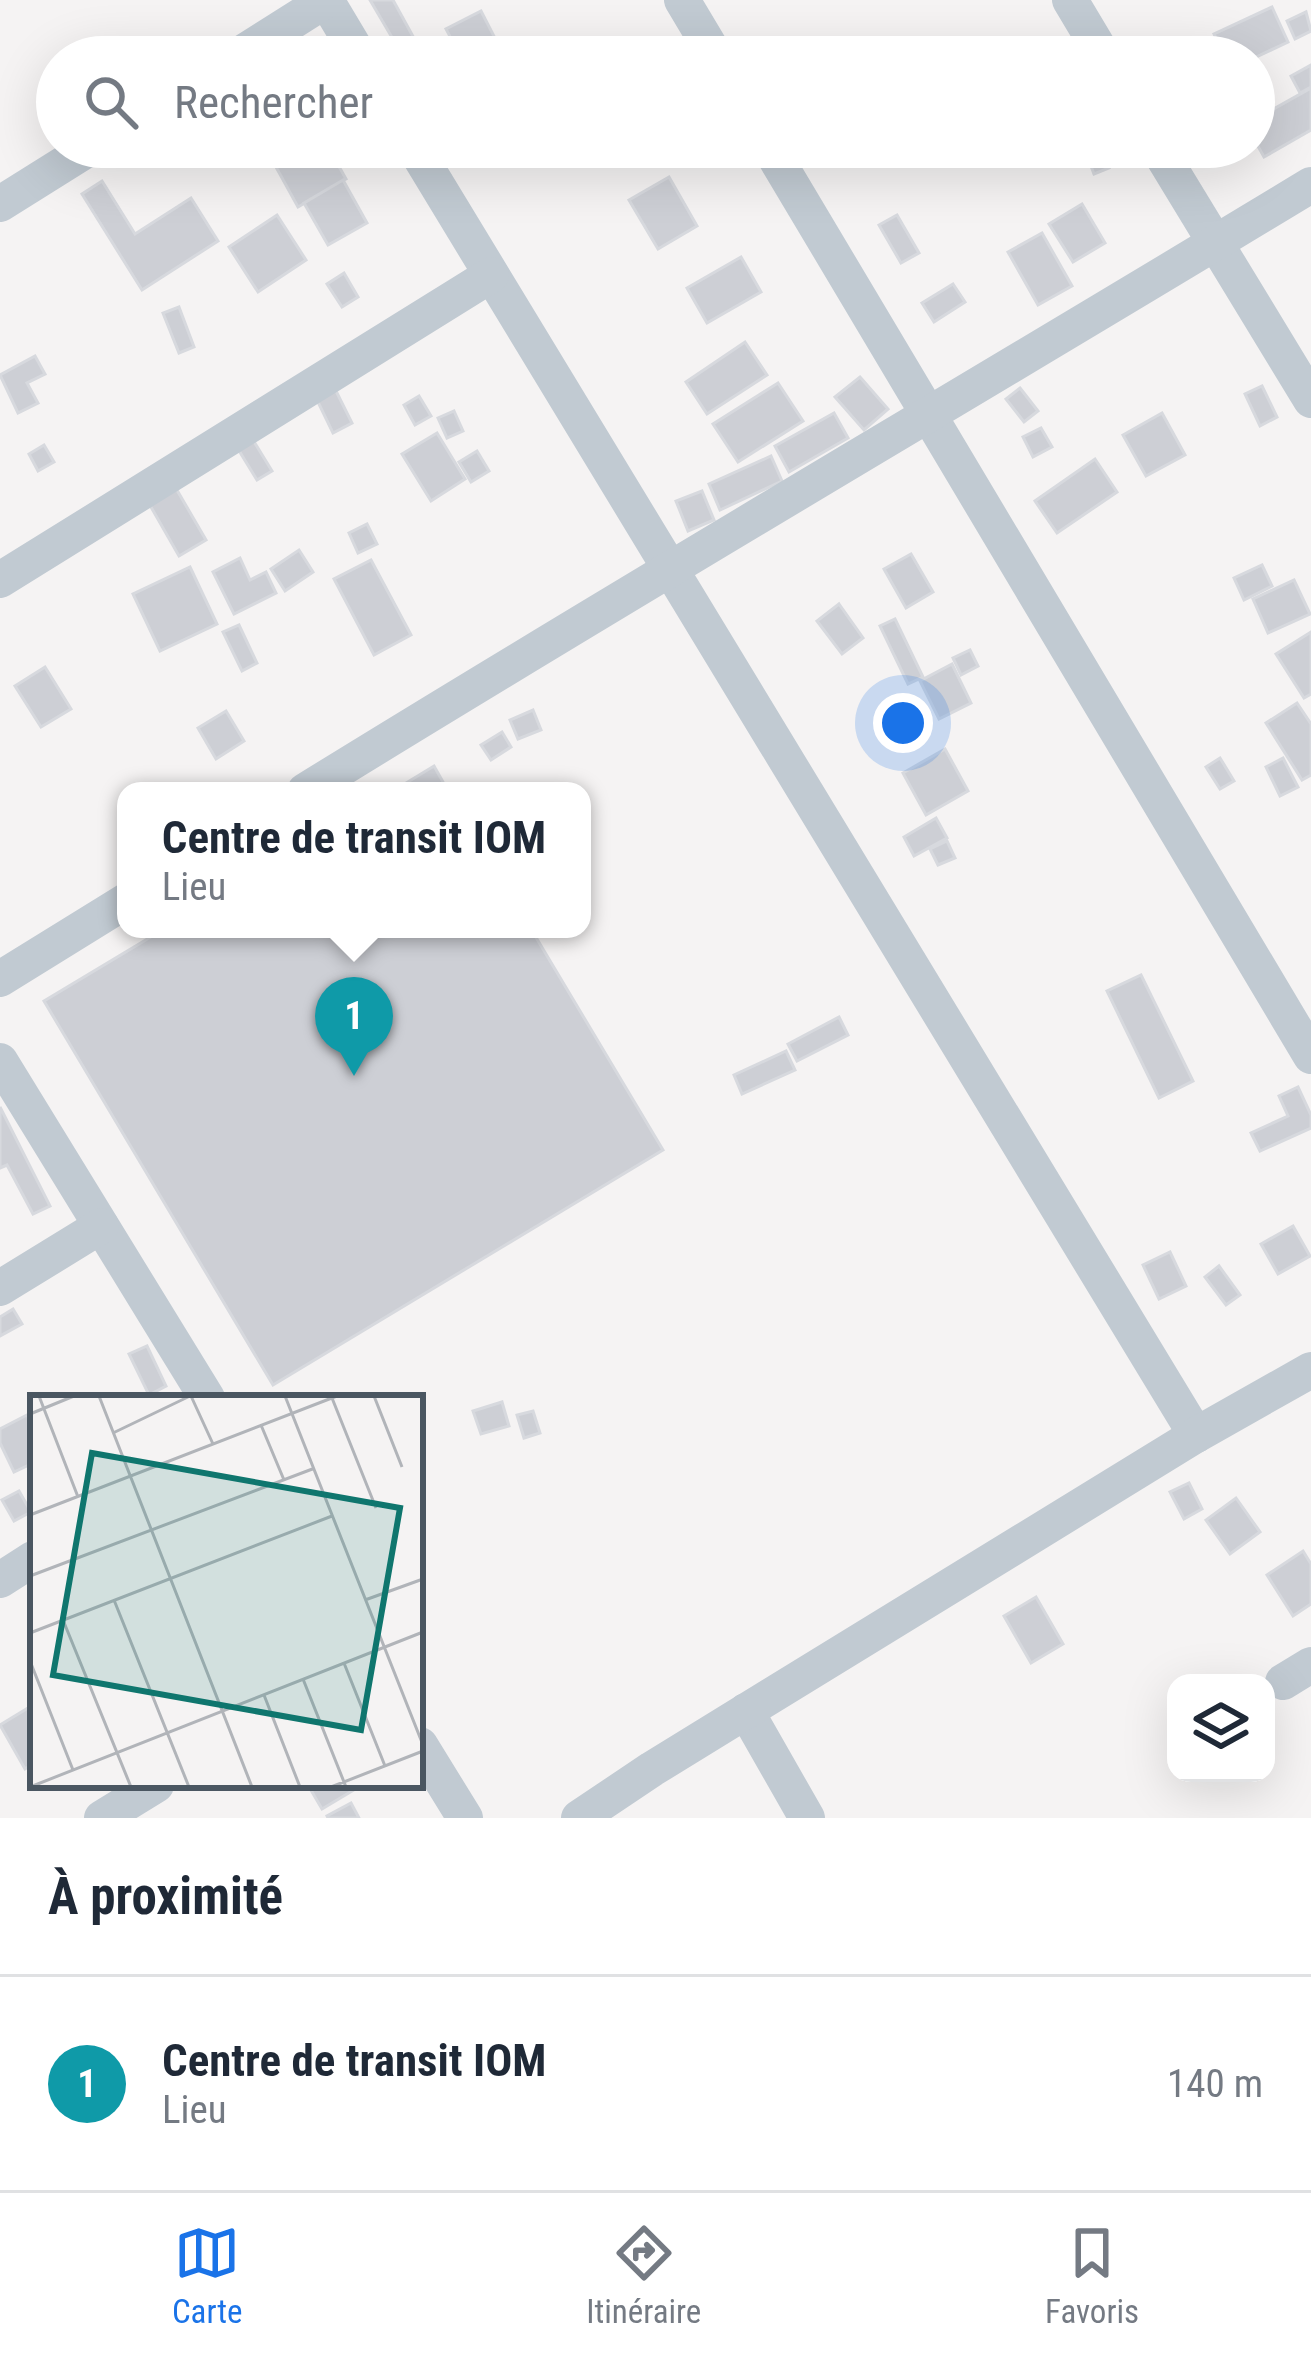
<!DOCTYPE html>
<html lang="fr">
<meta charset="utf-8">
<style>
:root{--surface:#fff;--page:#f2f2f3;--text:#1f2937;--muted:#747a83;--line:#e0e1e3;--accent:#1a73e8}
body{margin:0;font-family:"Roboto Condensed",sans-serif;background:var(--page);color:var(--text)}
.controls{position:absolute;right:36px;bottom:36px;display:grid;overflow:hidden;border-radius:24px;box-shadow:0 12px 48px #0002}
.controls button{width:108px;height:108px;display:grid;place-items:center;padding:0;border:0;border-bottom:3px solid var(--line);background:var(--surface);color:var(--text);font:60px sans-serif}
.you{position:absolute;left:903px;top:723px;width:42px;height:42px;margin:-30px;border:9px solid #fff;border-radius:50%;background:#1a73e8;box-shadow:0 0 0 18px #1a73e833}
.badge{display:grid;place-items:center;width:78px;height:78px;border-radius:50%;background:var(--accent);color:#fff;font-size:39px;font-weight:700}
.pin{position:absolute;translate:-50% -99px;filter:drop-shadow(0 3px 6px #0008)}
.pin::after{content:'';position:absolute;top:63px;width:42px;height:36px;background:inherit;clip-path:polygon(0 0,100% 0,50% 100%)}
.popup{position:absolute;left:117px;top:782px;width:474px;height:156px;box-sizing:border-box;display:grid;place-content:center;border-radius:24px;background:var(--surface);filter:drop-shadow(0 3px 9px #0005);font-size:39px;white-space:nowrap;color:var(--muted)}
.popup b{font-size:45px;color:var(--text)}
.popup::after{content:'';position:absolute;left:50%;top:100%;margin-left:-24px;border:24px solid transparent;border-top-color:var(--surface)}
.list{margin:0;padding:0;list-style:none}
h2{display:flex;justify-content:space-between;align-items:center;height:156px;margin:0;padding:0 48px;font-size:51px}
h2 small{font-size:39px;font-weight:400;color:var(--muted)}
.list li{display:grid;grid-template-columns:78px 1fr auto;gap:36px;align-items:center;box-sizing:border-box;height:216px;padding:0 48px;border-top:3px solid var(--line)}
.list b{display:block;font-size:45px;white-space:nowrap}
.list p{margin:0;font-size:39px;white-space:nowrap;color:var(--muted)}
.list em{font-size:39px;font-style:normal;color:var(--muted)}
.icon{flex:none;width:66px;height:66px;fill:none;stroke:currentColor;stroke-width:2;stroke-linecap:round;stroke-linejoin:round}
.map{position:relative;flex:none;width:1311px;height:1818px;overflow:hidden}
.search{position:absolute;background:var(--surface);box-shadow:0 12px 48px #0002;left:36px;right:36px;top:36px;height:132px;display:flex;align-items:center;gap:30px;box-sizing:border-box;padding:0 42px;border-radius:66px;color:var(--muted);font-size:45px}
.sheet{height:372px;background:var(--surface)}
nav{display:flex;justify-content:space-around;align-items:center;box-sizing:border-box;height:168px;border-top:3px solid var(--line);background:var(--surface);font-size:33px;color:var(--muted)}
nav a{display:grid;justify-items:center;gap:6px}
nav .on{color:var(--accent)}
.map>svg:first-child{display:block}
.building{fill:#cdcfd5;stroke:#d7d9de;stroke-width:3}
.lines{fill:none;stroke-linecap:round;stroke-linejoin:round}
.street{stroke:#c1cad2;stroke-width:36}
.inset-road{fill:none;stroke:#b1b4b9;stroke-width:3}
.view{fill:#0f766e;fill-opacity:0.15;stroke:#0f766e;stroke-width:6}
.inset-edge{fill:none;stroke:#4a5661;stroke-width:6}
</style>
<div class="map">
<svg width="1311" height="1818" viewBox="0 0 1311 1818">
<rect width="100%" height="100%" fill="#f5f3f3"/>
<g class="building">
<path d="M370 0H393L416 42 400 51Z"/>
<path d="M1272 7 1288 42 1254 58 1225 57 1214 34Z"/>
<path d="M481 11 498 44 473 57H461L446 29Z"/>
<path d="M1306 12 1311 31 1295 39 1287 21Z"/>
<path d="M1211 39 1223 57H1204L1198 47Z"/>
<path d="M1311 65V87L1300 93 1291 76Z"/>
<path d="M1311 88V130L1264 157 1254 139V120Z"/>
<path d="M163 147H184L188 155 170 163Z"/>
<path d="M310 147H328L346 179 298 207 276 167Z"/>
<path d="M350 147H374L376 151 359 161Z"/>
<path d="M1100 147 1109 168 1094 174 1086 153Z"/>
<path d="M669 177 697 226 658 249 629 200Z"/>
<path d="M343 180 367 223 328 245 304 203Z"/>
<path d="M102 181 135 234 191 198 218 241 142 290 82 194Z"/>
<path d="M1082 204 1105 243 1073 262 1049 224Z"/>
<path d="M277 215 306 260 258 292 229 247Z"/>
<path d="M897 215 919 253 901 263 879 225Z"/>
<path d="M1042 233 1072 286 1038 305 1008 252Z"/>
<path d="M741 257 761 292 707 323 687 288Z"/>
<path d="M344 273 358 297 342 307 327 284Z"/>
<path d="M953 284 965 302 934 322 922 303Z"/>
<path d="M179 307 194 347 179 353 163 313Z"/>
<path d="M745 342 767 375 707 414 686 382Z"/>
<path d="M35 356 45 374 27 383 38 403 18 413 0 375Z"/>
<path d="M860 377 888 409 864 430 835 397Z"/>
<path d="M778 383 803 421 738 462 713 424Z"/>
<path d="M1262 386 1277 417 1260 426 1245 394Z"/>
<path d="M1020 388 1038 411 1024 422 1006 399Z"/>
<path d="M335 389 352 423 333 433 316 398Z"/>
<path d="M419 396 431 416 415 425 404 405Z"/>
<path d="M454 411 463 431 447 438 438 418Z"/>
<path d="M834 413 848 438 789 472 775 446Z"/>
<path d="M1162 413 1185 455 1146 476 1123 435Z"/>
<path d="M1041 428 1052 447 1033 457 1023 437Z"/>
<path d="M437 433 465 479 431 501 402 454Z"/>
<path d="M253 440 272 471 257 480 238 449Z"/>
<path d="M44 445 54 462 38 471 29 454Z"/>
<path d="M477 451 489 471 471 482 459 462Z"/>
<path d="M771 456 782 481 720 510 709 484Z"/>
<path d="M1095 459 1117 492 1057 533 1035 501Z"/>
<path d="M174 485 206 540 179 556 147 500Z"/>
<path d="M702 491 714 520 688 531 676 501Z"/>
<path d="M367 524 377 544 358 553 349 533Z"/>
<path d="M299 550 313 572 285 591 271 569Z"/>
<path d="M911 554 933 592 906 608 884 569Z"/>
<path d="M240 558 250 580 266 572 276 593 234 614 213 572Z"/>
<path d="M371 560 411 635 374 655 334 579Z"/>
<path d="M1262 565 1272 586 1244 600 1234 578Z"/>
<path d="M190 567 217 624 160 651 133 594Z"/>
<path d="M1294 580 1310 614 1268 633 1253 599Z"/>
<path d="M839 604 863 638 842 654 817 621Z"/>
<path d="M895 619 923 677 908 684 880 626Z"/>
<path d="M239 625 257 663 242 671 223 632Z"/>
<path d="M1311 632V694L1304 698 1276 654Z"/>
<path d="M970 650 978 666 961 675 953 658Z"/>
<path d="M952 664 971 703 939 719 920 681Z"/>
<path d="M45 667 71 709 41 727 15 686Z"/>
<path d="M1297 703 1311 724V775L1302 780 1266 723Z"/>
<path d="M533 710 541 730 518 739 510 720Z"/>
<path d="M226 711 244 741 216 759 198 728Z"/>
<path d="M502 732 511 747 491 760 481 745Z"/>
<path d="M945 749 968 791 926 815 903 773Z"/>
<path d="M1220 758 1234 781 1220 789 1206 767Z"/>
<path d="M1283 758 1298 787 1280 796 1266 767Z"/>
<path d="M434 766 448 791H393Z"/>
<path d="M936 818 947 838 914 856 904 837Z"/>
<path d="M947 841 955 858 938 865 930 849Z"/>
<path d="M164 929H531L663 1150 273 1385 44 1001Z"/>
<path d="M1141 975 1193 1081 1159 1098 1107 991Z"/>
<path d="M839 1017 848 1035 797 1061 788 1044Z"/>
<path d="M786 1051 795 1070 742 1094 734 1075Z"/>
<path d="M1298 1087 1311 1115V1128L1260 1151 1251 1133 1288 1116 1279 1096Z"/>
<path d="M0 1107 50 1206 33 1214 7 1165 0 1168Z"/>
<path d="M1293 1226 1310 1256 1278 1274 1261 1244Z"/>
<path d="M1170 1252 1186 1286 1159 1299 1143 1265Z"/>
<path d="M1219 1266 1240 1295 1226 1305 1205 1277Z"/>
<path d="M13 1309 22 1324 0 1336V1317Z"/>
<path d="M147 1346 166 1386 149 1395 129 1354Z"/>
<path d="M502 1402 509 1426 481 1434 473 1411Z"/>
<path d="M533 1411 540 1433 524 1438 517 1415Z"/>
<path d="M27 1415 33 1427V1463L14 1472 0 1443V1429Z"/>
<path d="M1189 1483 1202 1509 1184 1519 1170 1492Z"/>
<path d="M19 1491 31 1512 14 1521 2 1500Z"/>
<path d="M1236 1498 1260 1532 1230 1554 1206 1520Z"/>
<path d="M1303 1551 1311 1564V1604L1293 1616 1267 1575Z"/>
<path d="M1036 1597 1063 1644 1031 1663 1004 1616Z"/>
<path d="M33 1705V1764L25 1769 0 1725Z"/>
<path d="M308 1785H362L322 1809Z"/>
<path d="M351 1803 359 1818H328L327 1816Z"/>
</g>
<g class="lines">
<g class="street">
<path d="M326 0 360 57"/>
<path d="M682 0 716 57"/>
<path d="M1070 0 1104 57"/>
<path d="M236 57 326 0"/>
<path d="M414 147 1196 1435"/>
<path d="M769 147 1311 1056"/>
<path d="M1157 147 1311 400"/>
<path d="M0 204 91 147"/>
<path d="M0 580 491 275"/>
<path d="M305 791C638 585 976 388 1311 185"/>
<path d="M0 979 126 901"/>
<path d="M0 1061 207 1398"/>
<path d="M0 1288 101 1226"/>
<path d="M0 1580 33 1559"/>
<path d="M1283 1682 1311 1665"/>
<path d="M746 1711 807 1818"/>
<path d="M420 1745 465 1818"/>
<path d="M102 1818 156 1785"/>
<path d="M579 1818 652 1769 1196 1435 1311 1370"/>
</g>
</g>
<g transform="translate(30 1395)">
<rect width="393" height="393" fill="#f5f3f3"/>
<path class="inset-road" d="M9 1 48 102M69 1 222 392M161 1 183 49M255 1 393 350M344 1 372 72M302 3 346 113M0 19 44 1M231 30 254 85M83 38 160 1M0 120 307 1M0 181 285 73M84 205 159 392M335 205 393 184M33 225 101 392M0 238 302 121M0 266 43 375M314 268 355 371M273 284 316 392M234 300 270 392M0 392 393 237M301 392 393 356"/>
<path class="view" d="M62 58 370 113 331 335 23 280Z"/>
<rect width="393" height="393" class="inset-edge"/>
</g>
</svg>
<div class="controls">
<button><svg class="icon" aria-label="layers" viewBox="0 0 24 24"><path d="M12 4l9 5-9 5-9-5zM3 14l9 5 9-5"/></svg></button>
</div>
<div class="you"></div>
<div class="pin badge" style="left:354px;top:1076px;background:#0f9aa8">1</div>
<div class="popup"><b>Centre de transit IOM</b>Lieu</div>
<div class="search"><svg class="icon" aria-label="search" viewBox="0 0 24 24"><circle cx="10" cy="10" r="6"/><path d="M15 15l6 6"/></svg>Rechercher</div>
</div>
<section class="sheet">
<h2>À proximité<small></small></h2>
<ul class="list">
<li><span class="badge" style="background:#0f9aa8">1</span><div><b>Centre de transit IOM</b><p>Lieu</p></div><em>140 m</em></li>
</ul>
</section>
<nav>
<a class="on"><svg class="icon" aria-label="map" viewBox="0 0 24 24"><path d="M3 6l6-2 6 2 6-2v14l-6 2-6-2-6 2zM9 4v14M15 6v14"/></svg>Carte</a>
<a><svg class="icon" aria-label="directions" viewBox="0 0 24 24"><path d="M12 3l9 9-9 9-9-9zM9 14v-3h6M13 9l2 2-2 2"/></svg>Itinéraire</a>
<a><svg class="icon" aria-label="saved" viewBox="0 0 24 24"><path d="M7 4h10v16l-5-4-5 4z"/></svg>Favoris</a>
</nav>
